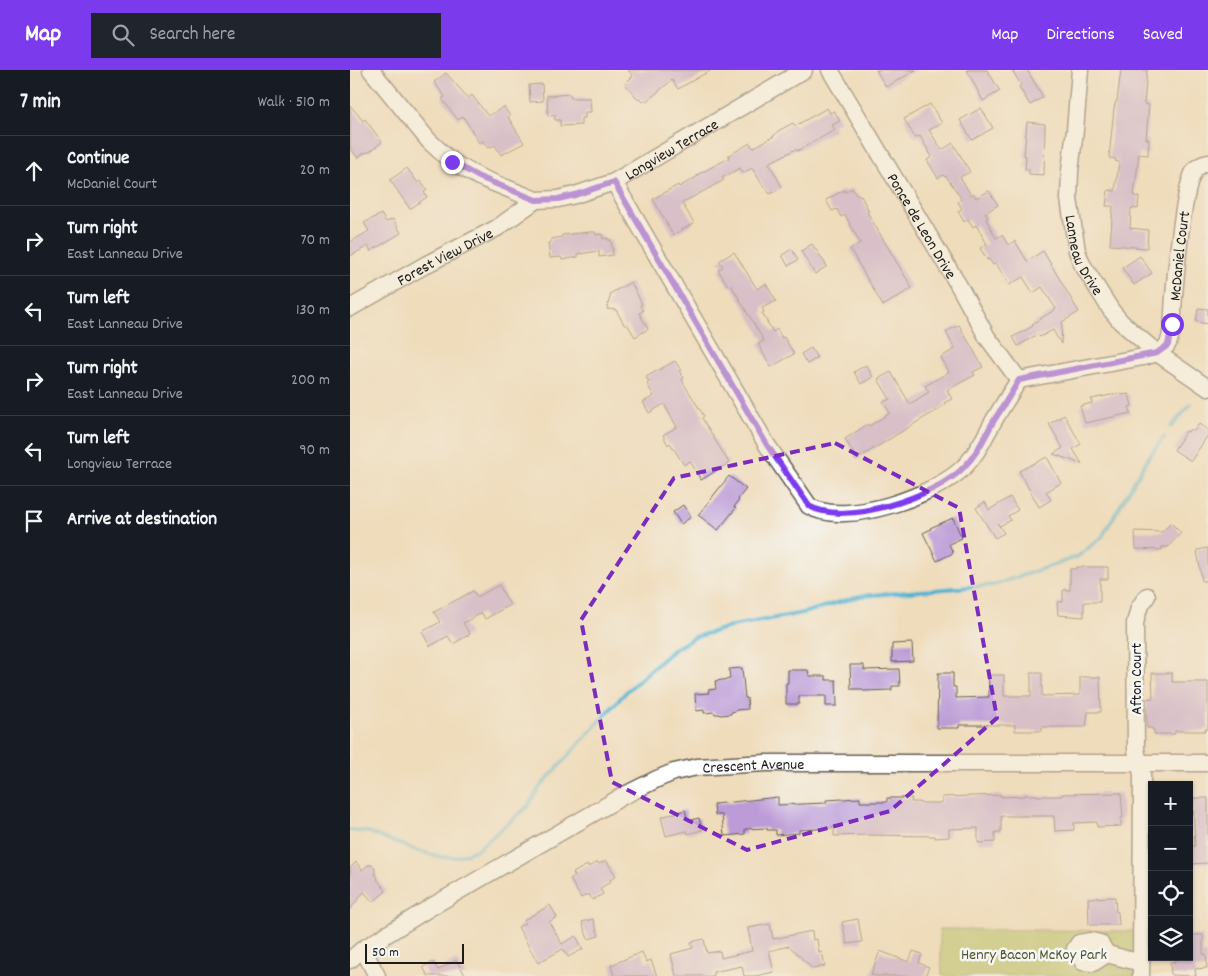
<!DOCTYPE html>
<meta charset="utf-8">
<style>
:root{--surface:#171b24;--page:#20242c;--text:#f1f3f6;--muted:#9ea1a6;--line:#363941;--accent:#7c3aed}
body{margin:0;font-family:Dekko,sans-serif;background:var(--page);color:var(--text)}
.controls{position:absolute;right:15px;bottom:15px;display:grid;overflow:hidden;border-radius:0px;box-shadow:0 1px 4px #0004}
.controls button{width:45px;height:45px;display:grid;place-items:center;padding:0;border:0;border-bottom:1px solid var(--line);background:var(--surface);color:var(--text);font:25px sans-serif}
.scale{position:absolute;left:15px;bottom:12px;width:99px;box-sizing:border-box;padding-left:5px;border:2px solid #1c1c1c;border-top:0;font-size:14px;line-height:18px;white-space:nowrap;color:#1c1c1c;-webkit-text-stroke:4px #f6f6f2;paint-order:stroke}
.stop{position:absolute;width:15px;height:15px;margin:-11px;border:4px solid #7c3aed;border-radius:50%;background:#fff}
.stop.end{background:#7c3aed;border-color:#fff;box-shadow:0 1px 5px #0008}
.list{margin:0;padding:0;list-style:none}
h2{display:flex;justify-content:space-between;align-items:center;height:65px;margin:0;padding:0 20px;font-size:21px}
h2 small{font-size:16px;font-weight:400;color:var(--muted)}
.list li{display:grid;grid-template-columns:32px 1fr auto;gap:15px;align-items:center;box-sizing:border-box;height:70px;padding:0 20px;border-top:1px solid var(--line)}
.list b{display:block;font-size:19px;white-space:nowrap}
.list p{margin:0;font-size:16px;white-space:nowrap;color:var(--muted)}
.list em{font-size:16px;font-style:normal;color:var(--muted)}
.icon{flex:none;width:28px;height:28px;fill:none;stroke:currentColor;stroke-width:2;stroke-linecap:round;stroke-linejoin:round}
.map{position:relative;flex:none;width:858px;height:906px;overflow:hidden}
header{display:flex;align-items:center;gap:30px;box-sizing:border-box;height:70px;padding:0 25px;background:var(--accent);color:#fff}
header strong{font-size:24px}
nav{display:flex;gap:28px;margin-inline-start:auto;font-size:18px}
.search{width:350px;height:45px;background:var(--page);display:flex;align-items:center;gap:12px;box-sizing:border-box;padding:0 18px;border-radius:0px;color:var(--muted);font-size:19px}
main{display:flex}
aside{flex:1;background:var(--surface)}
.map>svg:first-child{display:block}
.green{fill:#b1bf62;stroke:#666e3f}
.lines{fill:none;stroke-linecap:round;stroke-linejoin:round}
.stream{stroke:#51b3d0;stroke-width:4}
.building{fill:#bc9bd7}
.minor-casing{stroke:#665f54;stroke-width:19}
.minor{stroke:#fff;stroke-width:16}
.route{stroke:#7c3aed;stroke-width:6}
.marked{fill:none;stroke:#7b2cbf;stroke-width:4;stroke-dasharray:10 6;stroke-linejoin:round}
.labels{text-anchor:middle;stroke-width:5;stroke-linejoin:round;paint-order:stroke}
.street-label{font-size:16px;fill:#1c1c1c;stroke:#f6f6f2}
.park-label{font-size:16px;fill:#505534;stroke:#f6f6f2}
</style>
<header>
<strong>Map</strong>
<div class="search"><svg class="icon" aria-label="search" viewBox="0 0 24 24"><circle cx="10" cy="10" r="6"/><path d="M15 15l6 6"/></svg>Search here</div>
<nav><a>Map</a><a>Directions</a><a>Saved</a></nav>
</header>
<main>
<aside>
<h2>7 min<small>Walk · 510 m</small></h2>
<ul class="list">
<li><svg class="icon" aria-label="ahead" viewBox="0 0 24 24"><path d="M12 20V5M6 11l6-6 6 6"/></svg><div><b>Continue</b><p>McDaniel Court</p></div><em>20 m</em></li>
<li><svg class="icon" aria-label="right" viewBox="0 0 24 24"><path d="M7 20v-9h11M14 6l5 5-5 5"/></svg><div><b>Turn right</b><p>East Lanneau Drive</p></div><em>70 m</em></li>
<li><svg class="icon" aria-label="left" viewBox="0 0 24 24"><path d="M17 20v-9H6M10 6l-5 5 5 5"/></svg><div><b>Turn left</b><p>East Lanneau Drive</p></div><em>130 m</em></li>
<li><svg class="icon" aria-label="right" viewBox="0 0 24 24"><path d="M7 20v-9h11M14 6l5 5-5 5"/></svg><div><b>Turn right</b><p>East Lanneau Drive</p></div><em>200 m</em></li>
<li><svg class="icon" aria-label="left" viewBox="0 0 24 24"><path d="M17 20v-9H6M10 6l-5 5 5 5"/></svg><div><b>Turn left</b><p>Longview Terrace</p></div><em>90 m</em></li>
<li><svg class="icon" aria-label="arrive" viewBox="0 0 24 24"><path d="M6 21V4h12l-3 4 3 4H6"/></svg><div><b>Arrive at destination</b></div></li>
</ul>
</aside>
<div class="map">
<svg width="858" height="906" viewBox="0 0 858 906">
<rect width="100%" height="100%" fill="#f6f6f2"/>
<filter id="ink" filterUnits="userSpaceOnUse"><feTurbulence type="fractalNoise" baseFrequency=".02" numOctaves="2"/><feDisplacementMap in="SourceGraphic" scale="10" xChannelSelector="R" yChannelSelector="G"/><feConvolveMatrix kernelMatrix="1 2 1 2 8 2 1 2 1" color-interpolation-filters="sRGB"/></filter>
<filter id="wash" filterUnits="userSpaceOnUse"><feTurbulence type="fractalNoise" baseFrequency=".0096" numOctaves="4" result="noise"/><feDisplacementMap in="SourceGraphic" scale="20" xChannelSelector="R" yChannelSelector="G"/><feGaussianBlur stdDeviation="1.12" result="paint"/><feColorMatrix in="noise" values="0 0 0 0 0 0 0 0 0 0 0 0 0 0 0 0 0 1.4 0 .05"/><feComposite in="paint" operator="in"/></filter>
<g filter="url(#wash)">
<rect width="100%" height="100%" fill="#efdcbb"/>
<path class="green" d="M589 859 784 861 785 906H592Z"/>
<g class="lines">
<g class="stream">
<path d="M821 357 841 334"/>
<path d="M0 760 18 762 65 780 91 787H107L128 779 178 736 189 718 277 621 323 580 345 567 387 555 453 543 510 526 644 515 727 487 752 467 798 388 814 367"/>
</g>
</g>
<g id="blocks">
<g class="building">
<path d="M278 0H361L328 19 322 10 297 31 296 30 293 32 290 28 289 30 275 14 283 6Z"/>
<path d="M526 0H566L536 17Z"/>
<path d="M617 0H637L650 21 633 31Z"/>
<path d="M662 0H677L693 27 680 35 669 17 671 15Z"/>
<path d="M771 0H797L794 34 799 35 796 69H799L798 85 789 84 784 126 789 127 788 139 781 138 780 158 798 160 797 178 760 175 763 136H756L758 120 765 121 769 92 765 91 766 89 759 88 764 38 766 31H767Z"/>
<path d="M96 3 118 28 122 25 138 46 154 37 160 46 158 47 174 73 151 85 145 75 138 78 133 71 129 73 113 46 108 50 92 29 95 27 84 12Z"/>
<path d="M192 14 193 31 180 32 179 15Z"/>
<path d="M220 24 221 28H240L241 42H235V48H231V55L210 56V50H205V45L198 46 197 26Z"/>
<path d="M580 34 592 53 579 60 592 80 603 73 620 102 610 107 621 125 623 123 626 128 639 121 648 135 635 143 638 148 636 149 646 168 652 165 658 175 665 171 677 191 693 181 729 242 712 252 711 274 703 260 690 267 688 264 668 276 663 267 683 256 682 254 706 239 692 217 683 223 673 207 659 215 646 193 643 195 639 189 637 190 630 178 637 174 626 155 623 157 618 149 614 152 608 141 612 139 608 132 611 130 609 125 596 106 595 107 593 105 588 108 577 90 582 87 570 66 565 68 554 49Z"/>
<path d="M0 35 13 51 15 49 32 72 19 82 14 83 8 88 0 78Z"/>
<path d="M477 38 480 43 484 41 490 51 482 55 485 60 447 81 446 79 419 93 432 117 420 124 416 118 415 119 402 98 393 103 390 98 372 108 374 110 332 133 344 153 323 165 303 129 328 115 329 117 348 106 347 105 379 88 378 86 400 73 403 78 424 66 428 61 443 53 445 56Z"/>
<path d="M631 38 643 58 622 70 610 50Z"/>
<path d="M677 52 695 54 694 105 679 104V99H675L676 86H674Z"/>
<path d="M57 98 68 113 71 111 77 120 74 122 77 127 60 139 40 110Z"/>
<path d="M502 118 506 125 508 124 510 127 511 126 519 141 517 142 562 218 533 236 500 179 510 173 495 145 491 147 487 139 482 141 476 130 494 120 495 122Z"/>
<path d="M31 144 36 152 43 149 51 163 21 181 18 176 0 186V172L19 161 14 153Z"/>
<path d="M239 162H245L246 165 252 164 253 169 258 168V170H261L263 185 249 187V181L228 184V187L212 190 211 187 200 188 198 173 201 172V169L212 167V165Z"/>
<path d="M462 174 477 196 465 204 451 181Z"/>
<path d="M442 179 448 190 438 196 432 185Z"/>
<path d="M384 182 407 219 416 214 426 231 412 238 414 242 412 243 423 262 427 259 432 268 434 267 444 284 421 297 408 274 414 271 381 215 379 217 368 200 373 197 369 191Z"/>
<path d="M790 186 802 203 784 215 772 198Z"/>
<path d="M281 212 292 234 290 235 293 241 289 243 298 259 285 267 277 254 275 256 266 240 257 239 261 223Z"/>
<path d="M848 238 858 239V254L846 252Z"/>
<path d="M609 255 633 297 623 302 625 305 597 320 602 329 594 333 595 335 507 389 495 369 518 354 519 356 540 343 533 332 540 329 528 309 541 302 560 334 579 322 575 316 599 302 591 287 605 279 596 262Z"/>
<path d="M461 278 467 288 457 294 451 284Z"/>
<path d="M325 291 331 300 329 301 334 308 332 309 334 314 354 346 352 348 379 393 351 410 340 391 334 395 320 373 318 375 313 365 327 357 314 334 299 343 293 332 304 326 297 314 299 312 296 307Z"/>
<path d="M516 295 523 307 511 314 504 302Z"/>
<path d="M771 323 772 325 779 324 782 336 779 337 781 343 735 353 730 336 742 333 741 329Z"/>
<path d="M714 345 731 374 723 379 732 394 703 384 713 378 699 354Z"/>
<path d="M849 354 858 360V365L841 391 824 380 836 361 838 362 840 359 844 361Z"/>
<path d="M697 387 711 413 696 422 701 430 689 437 669 401Z"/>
<path d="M379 406 396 419 388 429 389 430 384 437 386 438 368 460 348 445Z"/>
<path d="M660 427 668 440 658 446 661 450 650 456 647 453 654 463 645 468 626 438 635 432 639 440Z"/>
<path d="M333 435 341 447 331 454 323 442Z"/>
<path d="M603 448 612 468 599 474 603 483 587 491 573 463 581 459 580 458Z"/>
<path d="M821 453 831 463 818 477H812V480L786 479 785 461 812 462Z"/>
<path d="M858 478V511H852L847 480Z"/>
<path d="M726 497H758V509H750V532H734V547L708 545 707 532H713V520H720V499H726Z"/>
<path d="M149 515 160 535 135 549 132 543 113 553 120 564 103 574 98 566 80 576 72 562 90 552 84 542 123 521 127 527Z"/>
<path d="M562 573 563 591 542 592V574Z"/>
<path d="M500 595H514V600L549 599 550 616H542V620L513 621V619H501Z"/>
<path d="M392 598 395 628H397L398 639 386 640V641L381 642V644L370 645 369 644H365L364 642 354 643V640L346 641 345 624 359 623 358 620 366 619 365 611 380 609 379 599Z"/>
<path d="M438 600H458L459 606H476V610H486L487 636H476V626H449V634H436V613H438Z"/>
<path d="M588 603H603V617H606V628L639 627V605H654V626H681V603H692V626L730 625V607H750L751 642H738L736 657H692V661H665V655H609V658H587Z"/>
<path d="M802 603H822V612H858V659H855V661H825V664H804V660H803L802 658H797L796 629 803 628Z"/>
<path d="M771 723 773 748H771V756L747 757V752L724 753V760L705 761 704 746H651V762H645V772L628 773V758L599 759V767L585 768V766L516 765 484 766V758L449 760V763L426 765V760H417V758L395 759V764L374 766 372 745H365L364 734 428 727V735L476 733V730L510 728V732H537V728H562L561 732H569V733H592V727L651 725V727L675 726V725H687V726H712V724Z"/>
<path d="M843 728H858V793L840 794 839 777 845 776Z"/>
<path d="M335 740 338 751 349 748 352 760 338 764 337 761 316 766 311 747Z"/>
<path d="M256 790 266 806 260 810 261 812 250 818 253 824 242 830 239 824 231 828 220 809 225 806 223 803 237 795 238 797 248 792 249 794Z"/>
<path d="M6 792 12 800 18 795H22L25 799V804L28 808 27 809 36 821 23 832 14 822 0 839V798Z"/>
<path d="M765 827 766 842H768L769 855H739L738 828Z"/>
<path d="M200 835 207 847 199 852 212 874 226 866 233 879 218 887 213 879 188 893 168 857 175 853 174 850Z"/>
<path d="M243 849 249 866 238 869 232 852Z"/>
<path d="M508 849 512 872 497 874 492 852Z"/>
<path d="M420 854 423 869 462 861 463 870 467 869 469 883 472 882 475 896 463 899 439 876 419 881 424 902 405 906H394L392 896 363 902 364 906H326L321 884 343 878 341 872 354 869 357 883 370 881 371 888 402 881 398 858Z"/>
<path d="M839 865H853V884H856L857 898 845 899 846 906 821 905 820 892H825V887H839Z"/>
<path d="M530 881 559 892 563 881 572 884 569 893 579 897 575 906H526L521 904Z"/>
<path d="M292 882 296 892 301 890 307 906H264L261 895Z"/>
<path d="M106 890 116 906H78L73 897 83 892 88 900Z"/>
</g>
</g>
</g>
<g filter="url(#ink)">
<use href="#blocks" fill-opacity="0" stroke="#665f54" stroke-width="1"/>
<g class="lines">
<g class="minor-casing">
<g id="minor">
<path id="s1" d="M21 0 79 71 102 92 129 107 186 130 208 129 225 125 264 112 454 0"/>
<path id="s2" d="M480 0 609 216 637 267 669 310"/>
<path id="s3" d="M730 0 725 60 720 101 719 129 727 181 732 194 761 240 771 252 807 283 858 318"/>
<path id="s4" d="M264 112 417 375 459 436C495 458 586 425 614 397 627 384 634 368 643 352 651 338 660 324 669 310L793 287C802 285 811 283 817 275 823 267 823 237 824 226 826 202 833 116 845 100 848 96 853 94 858 93"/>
<path id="s5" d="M0 238 77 194 147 158 186 130"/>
<path d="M13 879 27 906"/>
<path d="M757 884 743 893 733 892 725 879 729 873 741 871 750 873 757 884 791 893"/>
<path id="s6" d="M0 890 13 879 81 837 273 726 307 709 324 702 347 697 416 693H858"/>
<path d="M791 906 792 704 786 680 785 553 789 538 797 526"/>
</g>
</g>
<use href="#minor" class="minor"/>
</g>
</g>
<g class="lines" filter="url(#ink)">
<path class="route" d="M102 92 129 107 186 130 208 129 225 125 264 112 417 375 459 436C495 457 587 426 614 397 627 384 634 368 643 352 652 338 661 324 669 310L807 283 818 275 822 254"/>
</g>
<path d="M0 0H858V906H0ZM485 373 609 438 647 648 540 741 397 780 262 712 231 550 324 408Z" fill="#efdcbb" fill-opacity=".55" fill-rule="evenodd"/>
<path class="marked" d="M485 373 609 438 647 648 540 741 397 780 262 712 231 550 324 408Z"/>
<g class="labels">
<g class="street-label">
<text dy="6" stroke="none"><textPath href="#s1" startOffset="362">Longview Terrace</textPath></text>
<text dy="6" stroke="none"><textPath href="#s2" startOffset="181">Ponce de Leon Drive</textPath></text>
<text dy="6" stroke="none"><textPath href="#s3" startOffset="188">Lanneau Drive</textPath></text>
<text dy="6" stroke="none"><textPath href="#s5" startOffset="108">Forest View Drive</textPath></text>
<text dy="6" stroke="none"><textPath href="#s4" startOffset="892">McDaniel Court</textPath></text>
<text transform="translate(785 609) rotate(-90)" y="6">Afton Court</text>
<text dy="6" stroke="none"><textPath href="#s6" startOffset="455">Crescent Avenue</textPath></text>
</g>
<g class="park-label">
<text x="684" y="889">Henry Bacon McKoy Park</text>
</g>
</g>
</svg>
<div class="controls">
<button>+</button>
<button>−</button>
<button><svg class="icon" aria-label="locate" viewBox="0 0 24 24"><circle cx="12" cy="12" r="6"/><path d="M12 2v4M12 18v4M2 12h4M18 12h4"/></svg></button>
<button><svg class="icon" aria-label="layers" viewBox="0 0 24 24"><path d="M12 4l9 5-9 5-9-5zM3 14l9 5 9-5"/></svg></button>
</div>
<div class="scale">50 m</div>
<div class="stop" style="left:822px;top:254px"></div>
<div class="stop end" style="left:102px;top:92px"></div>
</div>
</main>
